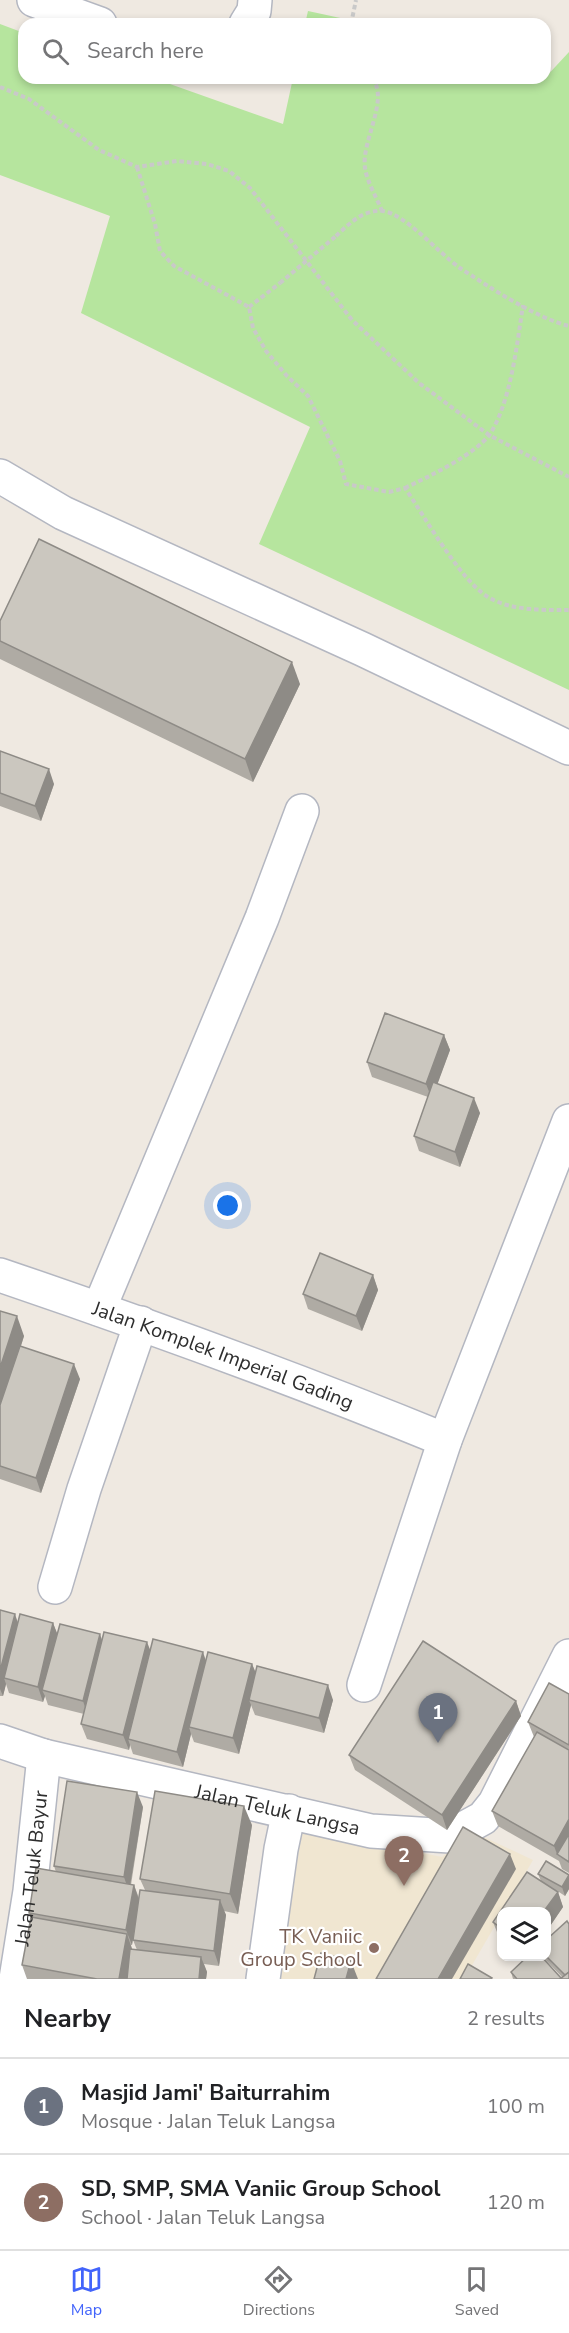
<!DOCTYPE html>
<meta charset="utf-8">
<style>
:root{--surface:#fff;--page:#f2f2f2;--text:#202124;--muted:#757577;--line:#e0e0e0;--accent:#4264fb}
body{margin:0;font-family:"Nunito Sans",sans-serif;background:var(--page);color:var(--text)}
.controls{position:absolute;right:18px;bottom:18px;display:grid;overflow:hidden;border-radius:12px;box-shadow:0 3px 9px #0003}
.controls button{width:54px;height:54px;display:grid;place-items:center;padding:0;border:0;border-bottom:2px solid var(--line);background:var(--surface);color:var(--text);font:30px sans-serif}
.you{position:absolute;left:228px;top:1206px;width:21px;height:21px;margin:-15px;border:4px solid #fff;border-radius:50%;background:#1a73e8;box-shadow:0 0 0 9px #1a73e833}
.badge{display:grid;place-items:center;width:39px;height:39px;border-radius:50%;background:var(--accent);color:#fff;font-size:20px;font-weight:700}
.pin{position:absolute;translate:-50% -50px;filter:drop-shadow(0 2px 3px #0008)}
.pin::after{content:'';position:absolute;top:32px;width:21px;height:18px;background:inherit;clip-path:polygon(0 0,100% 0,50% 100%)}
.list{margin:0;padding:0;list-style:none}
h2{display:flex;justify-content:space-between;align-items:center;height:78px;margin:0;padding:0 24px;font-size:26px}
h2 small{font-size:20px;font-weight:400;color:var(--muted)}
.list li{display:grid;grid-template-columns:39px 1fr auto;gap:18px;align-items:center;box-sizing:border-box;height:96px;padding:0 24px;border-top:2px solid var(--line)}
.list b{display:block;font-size:22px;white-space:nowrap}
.list p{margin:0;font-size:20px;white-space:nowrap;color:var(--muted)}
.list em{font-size:20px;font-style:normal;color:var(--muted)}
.icon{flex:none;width:33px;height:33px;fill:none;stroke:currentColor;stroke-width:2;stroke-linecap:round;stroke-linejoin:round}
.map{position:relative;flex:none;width:569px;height:1979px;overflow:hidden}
.search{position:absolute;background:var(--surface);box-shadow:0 3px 9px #0003;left:18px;right:18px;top:18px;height:66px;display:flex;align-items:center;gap:15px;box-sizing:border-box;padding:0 21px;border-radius:18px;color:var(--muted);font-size:22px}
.sheet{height:270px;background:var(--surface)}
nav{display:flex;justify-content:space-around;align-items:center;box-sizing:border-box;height:84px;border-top:2px solid var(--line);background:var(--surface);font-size:16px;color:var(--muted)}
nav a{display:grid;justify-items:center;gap:3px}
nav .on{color:var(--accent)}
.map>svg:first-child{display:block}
.education{fill:#f0e6d1}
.green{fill:#b6e59e}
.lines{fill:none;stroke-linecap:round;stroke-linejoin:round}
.street-casing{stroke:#b4b7c1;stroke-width:36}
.path{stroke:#c9c9c9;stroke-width:4;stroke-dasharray:4.5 3;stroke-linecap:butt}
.street{stroke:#fff;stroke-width:33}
.path-bridge{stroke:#c9c9c9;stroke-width:4;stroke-dasharray:4.5 3;stroke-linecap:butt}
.wall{fill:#afaba4;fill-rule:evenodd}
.shaded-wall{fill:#8e8b86}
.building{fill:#cbc7bf;stroke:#8e8b86;stroke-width:1.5}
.education-dot{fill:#8d6e63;stroke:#fff;stroke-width:2}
.labels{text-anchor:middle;stroke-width:4.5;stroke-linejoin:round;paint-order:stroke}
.street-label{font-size:20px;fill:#2e2e2e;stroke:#fff}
.education-label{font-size:20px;fill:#785e54;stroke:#fff;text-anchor:end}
</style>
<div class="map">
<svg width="569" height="1979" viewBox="0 0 569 1979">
<rect width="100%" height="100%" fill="#efe9e1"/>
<path class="education" d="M299 1828 442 1857 471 1831 533 1860 464 1979H279Z"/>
<g class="green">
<path d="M308 11 368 24H305Z"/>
<path d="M0 24 24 33V78H153L283 124 293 78 543 80 569 52V690L259 544 310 427 81 313 110 216 0 175Z"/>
</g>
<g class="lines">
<g class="street-casing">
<g id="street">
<path d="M34 0 100 24"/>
<path d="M246 24 254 11 255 0"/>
<path d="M0 476 63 513 362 649 569 748"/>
<path id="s1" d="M0 1275C150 1326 298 1380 445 1440"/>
<path d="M99 1309 262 918 302 811"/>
<path d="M55 1587 84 1489 141 1323"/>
<path d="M364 1685 445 1440 569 1121"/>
<path id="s2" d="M0 1741 44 1756 371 1831 450 1836 483 1818 495 1803 569 1656"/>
<path id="s3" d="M16 1979 30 1891 44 1756"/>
<path d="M263 1979 281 1849 289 1811"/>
</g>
</g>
<g class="path">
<path d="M351 24 356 0"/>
<path d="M372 78C390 99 361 141 365 168 367 182 377 198 382 211"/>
<path d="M0 87 29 99 99 150 137 167 177 161 207 164 229 171 250 188 352 320 419 383 489 435 569 477"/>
<path d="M137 167 155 224 160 251 174 266 249 307 253 328 266 351 287 376 308 396 340 461 346 484 389 492 405 488C425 517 460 580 488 597 511 611 543 610 569 610"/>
<path d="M336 236C349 224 363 209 383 211 405 214 440 254 460 268 489 287 536 318 569 326"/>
<path d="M249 307 280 283"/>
<path d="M405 488C428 477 476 454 490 434 511 401 517 344 523 305"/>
</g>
<use href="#street" class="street"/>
<path class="path-bridge" d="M280 283 336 236"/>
</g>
<g class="wall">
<path d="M0 621 300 684 253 782 0 659Z"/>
<path d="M0 751 54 784 41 821 0 806Z"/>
<path d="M444 1035 450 1050 437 1084 480 1113 460 1167 419 1151 414 1136 428 1097 372 1077 367 1062Z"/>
<path d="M373 1275 378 1290 362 1331 308 1309 303 1294Z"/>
<path d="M0 1311 24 1336 21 1346 80 1379 41 1493 0 1479Z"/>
<path d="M0 1610 18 1622 53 1623 57 1634 206 1660 252 1664 256 1673 333 1700 324 1733 255 1715 251 1705 239 1754 194 1742 191 1734 183 1767 133 1754 130 1745 129 1750 87 1739 81 1724 84 1714 48 1705 45 1696 43 1702 9 1693 6 1684 3 1696H0Z"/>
<path d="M569 1694V1873L562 1869 559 1861 498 1826 492 1811 534 1737 528 1722Z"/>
<path d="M516 1701 521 1716 447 1830 355 1770 349 1755Z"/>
<path d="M143 1807 131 1885H134L139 1898 145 1890 140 1879 252 1825 238 1914 224 1911 226 1915 219 1966 204 1964 207 1972 206 1979H27L22 1965 31 1919 29 1913 56 1872 54 1866ZM135 1923 133 1940 137 1950 132 1949 131 1945H132Z"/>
<path d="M546 1861 569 1875V1889L565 1896 556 1890 558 1892 563 1907 546 1932V1911H501V1939L499 1937 493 1922 527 1872 541 1881 538 1874Z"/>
<path d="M546 1940 569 1979H513L511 1972 527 1956H541L561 1978 562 1977 542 1956H546Z"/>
</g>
<g class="shaded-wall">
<path d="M292 662 300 684 253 782 245 759Z"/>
<path d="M49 769 54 784 41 821 35 806Z"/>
<path d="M444 1035 450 1050 432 1099 426 1084Z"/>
<path d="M474 1098 480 1113 460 1167 455 1152Z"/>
<path d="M373 1275 378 1290 362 1331 356 1316Z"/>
<path d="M17 1316 24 1336 0 1410V1368Z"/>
<path d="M74 1364 80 1379 41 1493 36 1478Z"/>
<path d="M15 1614 20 1629 4 1678 6 1684 3 1696 0 1689V1671Z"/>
<path d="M53 1623 59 1638 42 1690 45 1696 43 1702 38 1687Z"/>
<path d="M100 1634 105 1649 88 1716 83 1701Z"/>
<path d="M147 1642 153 1657 128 1739 130 1745 129 1750 123 1735Z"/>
<path d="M203 1652 208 1667 189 1727 191 1734 183 1767 177 1752Z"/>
<path d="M252 1664 258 1679 249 1700 251 1705 239 1754 233 1738Z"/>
<path d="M328 1685 333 1700 324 1733 319 1718Z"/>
<path d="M516 1701 521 1716 447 1830 442 1815Z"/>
<path d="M137 1792 143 1807 129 1892 124 1877Z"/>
<path d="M244 1806 252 1825 238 1914 230 1894Z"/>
<path d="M569 1819V1844L557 1854 554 1846Z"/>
<path d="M510 1854 516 1869 452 1979H438Z"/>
<path d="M569 1876V1889L565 1896 562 1887Z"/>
<path d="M134 1885 139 1900 132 1945 126 1930Z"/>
<path d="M558 1892 563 1907 546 1932V1911H544Z"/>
<path d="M220 1900 226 1915 219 1966 214 1951Z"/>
<path d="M127 1934 132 1949 127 1979H119Z"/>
<path d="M201 1957 207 1972 206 1979H199Z"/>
<path d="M351 1961 358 1979H346Z"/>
</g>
<g class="building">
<path d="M39 539 292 662 245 759 0 641V621Z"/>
<path d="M0 751 49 769 35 806 0 793Z"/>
<path d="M385 1013 444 1035 426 1084 367 1062Z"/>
<path d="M433 1082 474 1098 455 1152 414 1136Z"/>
<path d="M320 1253 373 1275 356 1316 303 1294Z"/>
<path d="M0 1311 17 1316 0 1368Z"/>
<path d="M20 1346 74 1364 36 1478 0 1466V1405Z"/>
<path d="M0 1610 15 1614 0 1671Z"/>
<path d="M20 1614 53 1623 38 1687 4 1678Z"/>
<path d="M60 1624 100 1634 83 1701 42 1690Z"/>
<path d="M104 1632 147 1642 123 1735 81 1724Z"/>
<path d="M153 1639 203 1652 177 1752 128 1739Z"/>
<path d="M423 1641 516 1701 442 1815 349 1755Z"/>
<path d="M208 1652 252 1664 233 1738 189 1727Z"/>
<path d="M257 1666 328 1685 319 1718 249 1700Z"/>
<path d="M549 1683 569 1694V1745L528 1722Z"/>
<path d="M537 1732 569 1750V1819L554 1846 492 1811Z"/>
<path d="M67 1781 137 1792 124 1877 54 1866Z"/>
<path d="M155 1791 244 1806 230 1894 140 1879Z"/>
<path d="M463 1827 510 1854 438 1979H376Z"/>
<path d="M569 1834V1862L557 1854Z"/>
<path d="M546 1861 569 1875 562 1887 538 1874Z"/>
<path d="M36 1868 134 1885 126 1930 29 1913Z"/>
<path d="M527 1872 558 1892 544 1911H501V1928L493 1922Z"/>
<path d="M140 1890 220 1900 214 1951 133 1940Z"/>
<path d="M31 1917 127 1934 119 1979H97L22 1965Z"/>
<path d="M567 1921 569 1924V1972L565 1975 546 1956V1940Z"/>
<path d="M130 1949 201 1957 199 1979H127Z"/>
<path d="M321 1953 351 1961 346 1979H314Z"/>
<path d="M528 1956H541L561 1978 560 1979H517L511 1972Z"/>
<path d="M468 1964 492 1978 491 1979H460Z"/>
<path d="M569 1972V1979H560Z"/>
</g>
<circle class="education-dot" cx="374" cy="1948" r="6"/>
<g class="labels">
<g class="street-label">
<text dy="7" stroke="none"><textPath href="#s1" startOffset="237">Jalan Komplek Imperial Gading</textPath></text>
<text dy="7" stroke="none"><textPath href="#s2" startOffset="286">Jalan Teluk Langsa</textPath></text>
<text dy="7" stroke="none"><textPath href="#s3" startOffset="112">Jalan Teluk Bayur</textPath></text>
</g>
<g class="education-label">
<text x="362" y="1943">TK Vaniic<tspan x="362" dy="23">Group School</tspan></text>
</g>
</g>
</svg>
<div class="controls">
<button><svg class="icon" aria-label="layers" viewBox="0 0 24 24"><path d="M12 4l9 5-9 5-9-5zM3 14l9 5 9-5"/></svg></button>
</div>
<div class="you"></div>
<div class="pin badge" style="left:438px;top:1743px;background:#6b7280">1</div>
<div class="pin badge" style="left:404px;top:1886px;background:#8d6e63">2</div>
<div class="search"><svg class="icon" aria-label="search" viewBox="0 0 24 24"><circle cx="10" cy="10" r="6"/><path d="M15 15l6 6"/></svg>Search here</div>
</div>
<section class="sheet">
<h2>Nearby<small>2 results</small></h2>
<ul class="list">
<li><span class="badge" style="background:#6b7280">1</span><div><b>Masjid Jami' Baiturrahim</b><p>Mosque · Jalan Teluk Langsa</p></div><em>100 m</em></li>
<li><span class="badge" style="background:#8d6e63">2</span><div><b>SD, SMP, SMA Vaniic Group School</b><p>School · Jalan Teluk Langsa</p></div><em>120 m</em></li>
</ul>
</section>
<nav>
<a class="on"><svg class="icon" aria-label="map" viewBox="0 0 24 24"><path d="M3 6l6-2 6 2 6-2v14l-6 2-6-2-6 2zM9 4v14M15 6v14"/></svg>Map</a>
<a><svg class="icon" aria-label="directions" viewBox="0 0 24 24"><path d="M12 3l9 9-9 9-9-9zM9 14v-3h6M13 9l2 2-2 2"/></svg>Directions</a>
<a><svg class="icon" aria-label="saved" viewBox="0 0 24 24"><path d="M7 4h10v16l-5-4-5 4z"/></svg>Saved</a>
</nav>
